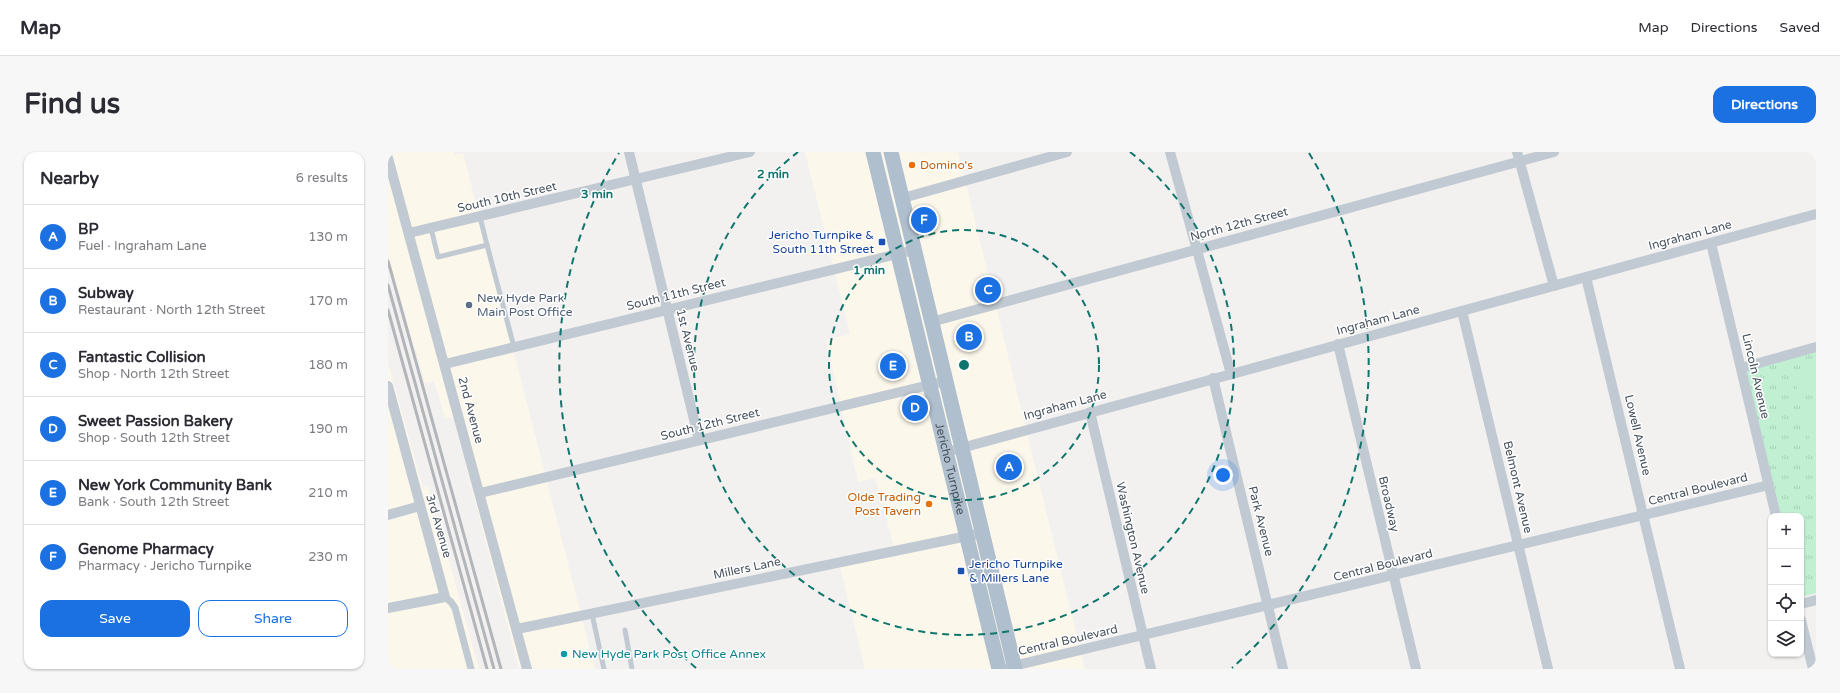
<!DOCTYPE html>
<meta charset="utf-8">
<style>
:root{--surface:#fff;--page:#f7f7f7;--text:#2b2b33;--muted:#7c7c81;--line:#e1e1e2;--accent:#1b70e2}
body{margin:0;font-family:"Varela Round",sans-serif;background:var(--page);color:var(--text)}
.controls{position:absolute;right:12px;bottom:12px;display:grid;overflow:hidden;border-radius:8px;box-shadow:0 1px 3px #0004}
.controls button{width:36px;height:36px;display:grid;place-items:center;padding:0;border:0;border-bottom:1px solid var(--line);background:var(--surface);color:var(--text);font:20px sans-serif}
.you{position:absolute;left:835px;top:323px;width:14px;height:14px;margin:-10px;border:3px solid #fff;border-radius:50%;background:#1a73e8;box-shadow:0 0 0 6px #1a73e833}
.badge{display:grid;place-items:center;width:26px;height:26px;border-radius:50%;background:var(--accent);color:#fff;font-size:13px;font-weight:700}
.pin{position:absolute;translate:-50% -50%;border:2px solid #fff;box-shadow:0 1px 4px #0006}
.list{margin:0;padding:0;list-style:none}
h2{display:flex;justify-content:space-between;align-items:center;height:52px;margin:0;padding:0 16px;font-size:17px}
h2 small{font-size:13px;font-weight:400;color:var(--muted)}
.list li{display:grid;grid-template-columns:26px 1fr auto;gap:12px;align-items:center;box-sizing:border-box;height:64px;padding:0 16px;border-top:1px solid var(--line)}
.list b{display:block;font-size:15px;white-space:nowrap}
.list p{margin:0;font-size:13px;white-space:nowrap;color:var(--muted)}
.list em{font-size:13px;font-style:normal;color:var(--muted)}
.actions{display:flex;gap:8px;padding:12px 16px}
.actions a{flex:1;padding:9px 0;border:1px solid var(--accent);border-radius:12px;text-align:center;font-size:14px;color:var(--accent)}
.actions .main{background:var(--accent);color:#fff}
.icon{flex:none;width:22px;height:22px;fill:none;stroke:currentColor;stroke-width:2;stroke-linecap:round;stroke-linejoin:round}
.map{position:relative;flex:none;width:1428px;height:517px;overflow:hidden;border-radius:12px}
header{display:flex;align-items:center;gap:24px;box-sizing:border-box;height:56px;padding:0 20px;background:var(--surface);border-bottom:1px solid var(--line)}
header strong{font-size:19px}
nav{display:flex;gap:22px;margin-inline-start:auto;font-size:14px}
.intro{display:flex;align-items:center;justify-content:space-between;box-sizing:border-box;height:96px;padding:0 24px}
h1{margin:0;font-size:28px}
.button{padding:10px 18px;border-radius:12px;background:var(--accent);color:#fff;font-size:14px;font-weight:700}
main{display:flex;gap:24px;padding:0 24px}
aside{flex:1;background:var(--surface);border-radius:12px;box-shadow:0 1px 3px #0004}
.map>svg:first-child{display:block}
.commercial{fill:#fcf7eb}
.grass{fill:url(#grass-tufts)}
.pitch{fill:#c0efd2}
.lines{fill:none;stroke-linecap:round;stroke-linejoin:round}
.service{stroke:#c1cad2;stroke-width:5}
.pedestrian{stroke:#c1cad2;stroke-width:7}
.minor{stroke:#c1cad2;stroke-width:10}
.primary{stroke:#b0bfce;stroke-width:15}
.rail{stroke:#b2b5ba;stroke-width:3}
.ring{fill:none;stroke:#0f766e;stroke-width:2;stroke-dasharray:7 5}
.food-dot{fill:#e8710a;stroke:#fff;stroke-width:1.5}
.transit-dot{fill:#1a4fb4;stroke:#fff;stroke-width:1.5}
.service-dot{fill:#5c6f8a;stroke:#fff;stroke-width:1.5}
.culture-dot{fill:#0f9aa8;stroke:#fff;stroke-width:1.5}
.labels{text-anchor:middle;stroke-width:3;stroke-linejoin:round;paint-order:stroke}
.food-label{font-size:12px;fill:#c56008;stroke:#fff;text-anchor:start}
.street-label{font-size:12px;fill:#48535e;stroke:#fff}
.transit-label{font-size:12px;fill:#164399;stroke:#fff;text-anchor:end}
.service-label{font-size:12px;fill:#4e5e75;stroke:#fff;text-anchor:start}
.culture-label{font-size:12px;fill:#0d838f;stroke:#fff;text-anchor:start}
.centre{fill:#0f766e;stroke:#fff;stroke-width:2}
.ring-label{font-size:12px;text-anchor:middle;font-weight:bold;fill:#0f766e;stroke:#fff;stroke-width:3;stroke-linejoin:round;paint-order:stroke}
</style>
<header>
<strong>Map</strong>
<nav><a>Map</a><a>Directions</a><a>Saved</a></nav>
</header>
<div class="intro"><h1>Find us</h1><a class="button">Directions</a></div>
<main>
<aside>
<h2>Nearby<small>6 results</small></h2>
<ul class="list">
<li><span class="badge">A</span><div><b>BP</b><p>Fuel · Ingraham Lane</p></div><em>130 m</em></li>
<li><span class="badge">B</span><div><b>Subway</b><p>Restaurant · North 12th Street</p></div><em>170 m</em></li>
<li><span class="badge">C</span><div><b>Fantastic Collision</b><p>Shop · North 12th Street</p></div><em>180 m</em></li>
<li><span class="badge">D</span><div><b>Sweet Passion Bakery</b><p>Shop · South 12th Street</p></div><em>190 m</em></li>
<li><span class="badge">E</span><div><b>New York Community Bank</b><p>Bank · South 12th Street</p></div><em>210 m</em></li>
<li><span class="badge">F</span><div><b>Genome Pharmacy</b><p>Pharmacy · Jericho Turnpike</p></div><em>230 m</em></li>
</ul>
<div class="actions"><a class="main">Save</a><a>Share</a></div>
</aside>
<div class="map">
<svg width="1428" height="517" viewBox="0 0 1428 517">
<defs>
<pattern id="grass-tufts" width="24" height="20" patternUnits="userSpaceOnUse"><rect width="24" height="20" fill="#c0efd2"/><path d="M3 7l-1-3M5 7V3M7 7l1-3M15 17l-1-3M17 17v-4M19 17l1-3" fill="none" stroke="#a6cfb7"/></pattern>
</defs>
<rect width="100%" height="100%" fill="#f3f0f0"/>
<g class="commercial">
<path d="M0 0H66L67 3 75 1 207 517H131L65 265 57 266 46 229 37 231 0 104Z"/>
<path d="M417 0H570L697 517H477L450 406 506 394 487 326 470 330 438 188 462 182Z"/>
<path d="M0 211 35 336 40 334 91 517H0Z"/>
</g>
<path class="grass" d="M1428 199V441L1413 445V364H1393L1358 219Z"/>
<g class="pitch">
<path d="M1428 219V239L1411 243 1406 224Z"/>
<path d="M1428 248V267L1417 270 1413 251Z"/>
<path d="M1428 274V294L1423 295 1419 276Z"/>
</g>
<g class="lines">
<g class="service">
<path d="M92 65 99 93"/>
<path d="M43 76 50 105 99 93 126 195"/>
<path d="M204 462 216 517"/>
<path d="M237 478 244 517"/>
</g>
<path class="pedestrian" d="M57 445 63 450 67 456 83 517"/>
<g class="minor">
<path d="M241 0 311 288"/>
<path d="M782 0 843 222"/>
<path d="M1129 0 1166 134"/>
<path d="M0 6 139 517"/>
<path d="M515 46 679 0"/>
<path d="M21 81 362 0"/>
<path d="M1323 91 1388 364"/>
<path d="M1198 125 1292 517"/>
<path d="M1074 159 1160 517"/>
<path d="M543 170 1166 0"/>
<path d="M950 192 1028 517"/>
<path d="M57 212 526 98"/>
<path d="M1353 216 1428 195"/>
<path d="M825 226 895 517"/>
<path d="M0 234 57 445 0 456"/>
<path d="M702 260 763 517"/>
<path d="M559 300 1428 62"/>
<path d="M92 341 558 229"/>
<path d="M0 363 32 354"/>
<path d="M1413 452 1428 448"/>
<path d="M1413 468 1425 517"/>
<path d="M129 477 594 381"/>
<path d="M621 515 1381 333"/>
</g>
<g class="primary">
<path id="s1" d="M485 0 611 517"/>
<path d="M503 0 627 517"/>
</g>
<g class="rail">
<path d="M0 109 113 517"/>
<path d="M0 133 106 517"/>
<path d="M0 158 99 517"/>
</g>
</g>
<g class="ring">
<circle cx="576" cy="213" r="135"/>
<path d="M742 0A270 270 0 1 1 410 0"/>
<path d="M308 516A405 405 0 0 1 231 1M921 1A405 405 0 0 1 844 516"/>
</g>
<g class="food-dot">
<circle cx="524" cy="13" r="4"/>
<circle cx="541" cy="352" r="4"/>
</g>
<g class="transit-dot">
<rect x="490" y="86" width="8" height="8" rx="2"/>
<rect x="569" y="415" width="8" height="8" rx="2"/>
</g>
<circle class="service-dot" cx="81" cy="153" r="4"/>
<circle class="culture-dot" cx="176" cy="502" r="4"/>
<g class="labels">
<g class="food-label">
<text x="532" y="17">Domino's</text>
<text x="533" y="349" text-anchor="end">Olde Trading<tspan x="533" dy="14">Post Tavern</tspan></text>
</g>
<g class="street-label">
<text transform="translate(119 45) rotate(-13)" y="4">South 10th Street</text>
<text transform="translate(851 72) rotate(-15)" y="4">North 12th Street</text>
<text transform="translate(1302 83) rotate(-15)" y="4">Ingraham Lane</text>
<text transform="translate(288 142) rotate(-14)" y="4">South 11th Street</text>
<text transform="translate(990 168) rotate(-15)" y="4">Ingraham Lane</text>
<text transform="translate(300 188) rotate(76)" y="4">1st Avenue</text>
<text transform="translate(1368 224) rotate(77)" y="4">Lincoln Avenue</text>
<text transform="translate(677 253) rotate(-15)" y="4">Ingraham Lane</text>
<text transform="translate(83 258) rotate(75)" y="4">2nd Avenue</text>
<text transform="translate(322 272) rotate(-14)" y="4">South 12th Street</text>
<text transform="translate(1250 283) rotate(77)" y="4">Lowell Avenue</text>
<text dy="4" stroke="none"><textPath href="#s1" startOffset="326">Jericho Turnpike</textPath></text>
<text transform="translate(1130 335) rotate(77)" y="4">Belmont Avenue</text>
<text transform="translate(1310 337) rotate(-14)" y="4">Central Boulevard</text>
<text transform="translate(1001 352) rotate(77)" y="4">Broadway</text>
<text transform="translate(873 369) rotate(76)" y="4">Park Avenue</text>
<text transform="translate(51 374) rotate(74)" y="4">3rd Avenue</text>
<text transform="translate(745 386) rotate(77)" y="4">Washington Avenue</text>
<text transform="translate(995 413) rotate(-14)" y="4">Central Boulevard</text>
<text transform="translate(359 416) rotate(-12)" y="4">Millers Lane</text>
<text transform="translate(680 488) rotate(-13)" y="4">Central Boulevard</text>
</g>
<g class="transit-label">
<text x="486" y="87">Jericho Turnpike &amp;<tspan x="486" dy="14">South 11th Street</tspan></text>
<text x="581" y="416" text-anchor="start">Jericho Turnpike<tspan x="581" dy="14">&amp; Millers Lane</tspan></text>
</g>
<g class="service-label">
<text x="89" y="150">New Hyde Park<tspan x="89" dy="14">Main Post Office</tspan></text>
</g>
<g class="culture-label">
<text x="184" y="506">New Hyde Park Post Office Annex</text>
</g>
</g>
<circle cx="576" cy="213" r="6" class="centre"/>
<g class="ring-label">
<text x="385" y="26">2 min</text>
<text x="209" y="46">3 min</text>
<text x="481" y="122">1 min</text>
</g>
</svg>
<div class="controls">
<button>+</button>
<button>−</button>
<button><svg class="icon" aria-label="locate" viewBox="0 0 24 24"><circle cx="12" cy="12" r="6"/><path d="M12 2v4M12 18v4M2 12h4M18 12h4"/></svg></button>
<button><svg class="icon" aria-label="layers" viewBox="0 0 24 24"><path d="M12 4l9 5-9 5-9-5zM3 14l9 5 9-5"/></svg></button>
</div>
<div class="you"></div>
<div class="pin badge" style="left:621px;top:315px">A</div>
<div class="pin badge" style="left:581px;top:185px">B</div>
<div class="pin badge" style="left:600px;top:138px">C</div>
<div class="pin badge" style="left:527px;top:256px">D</div>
<div class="pin badge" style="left:505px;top:214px">E</div>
<div class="pin badge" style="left:536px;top:68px">F</div>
</div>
</main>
